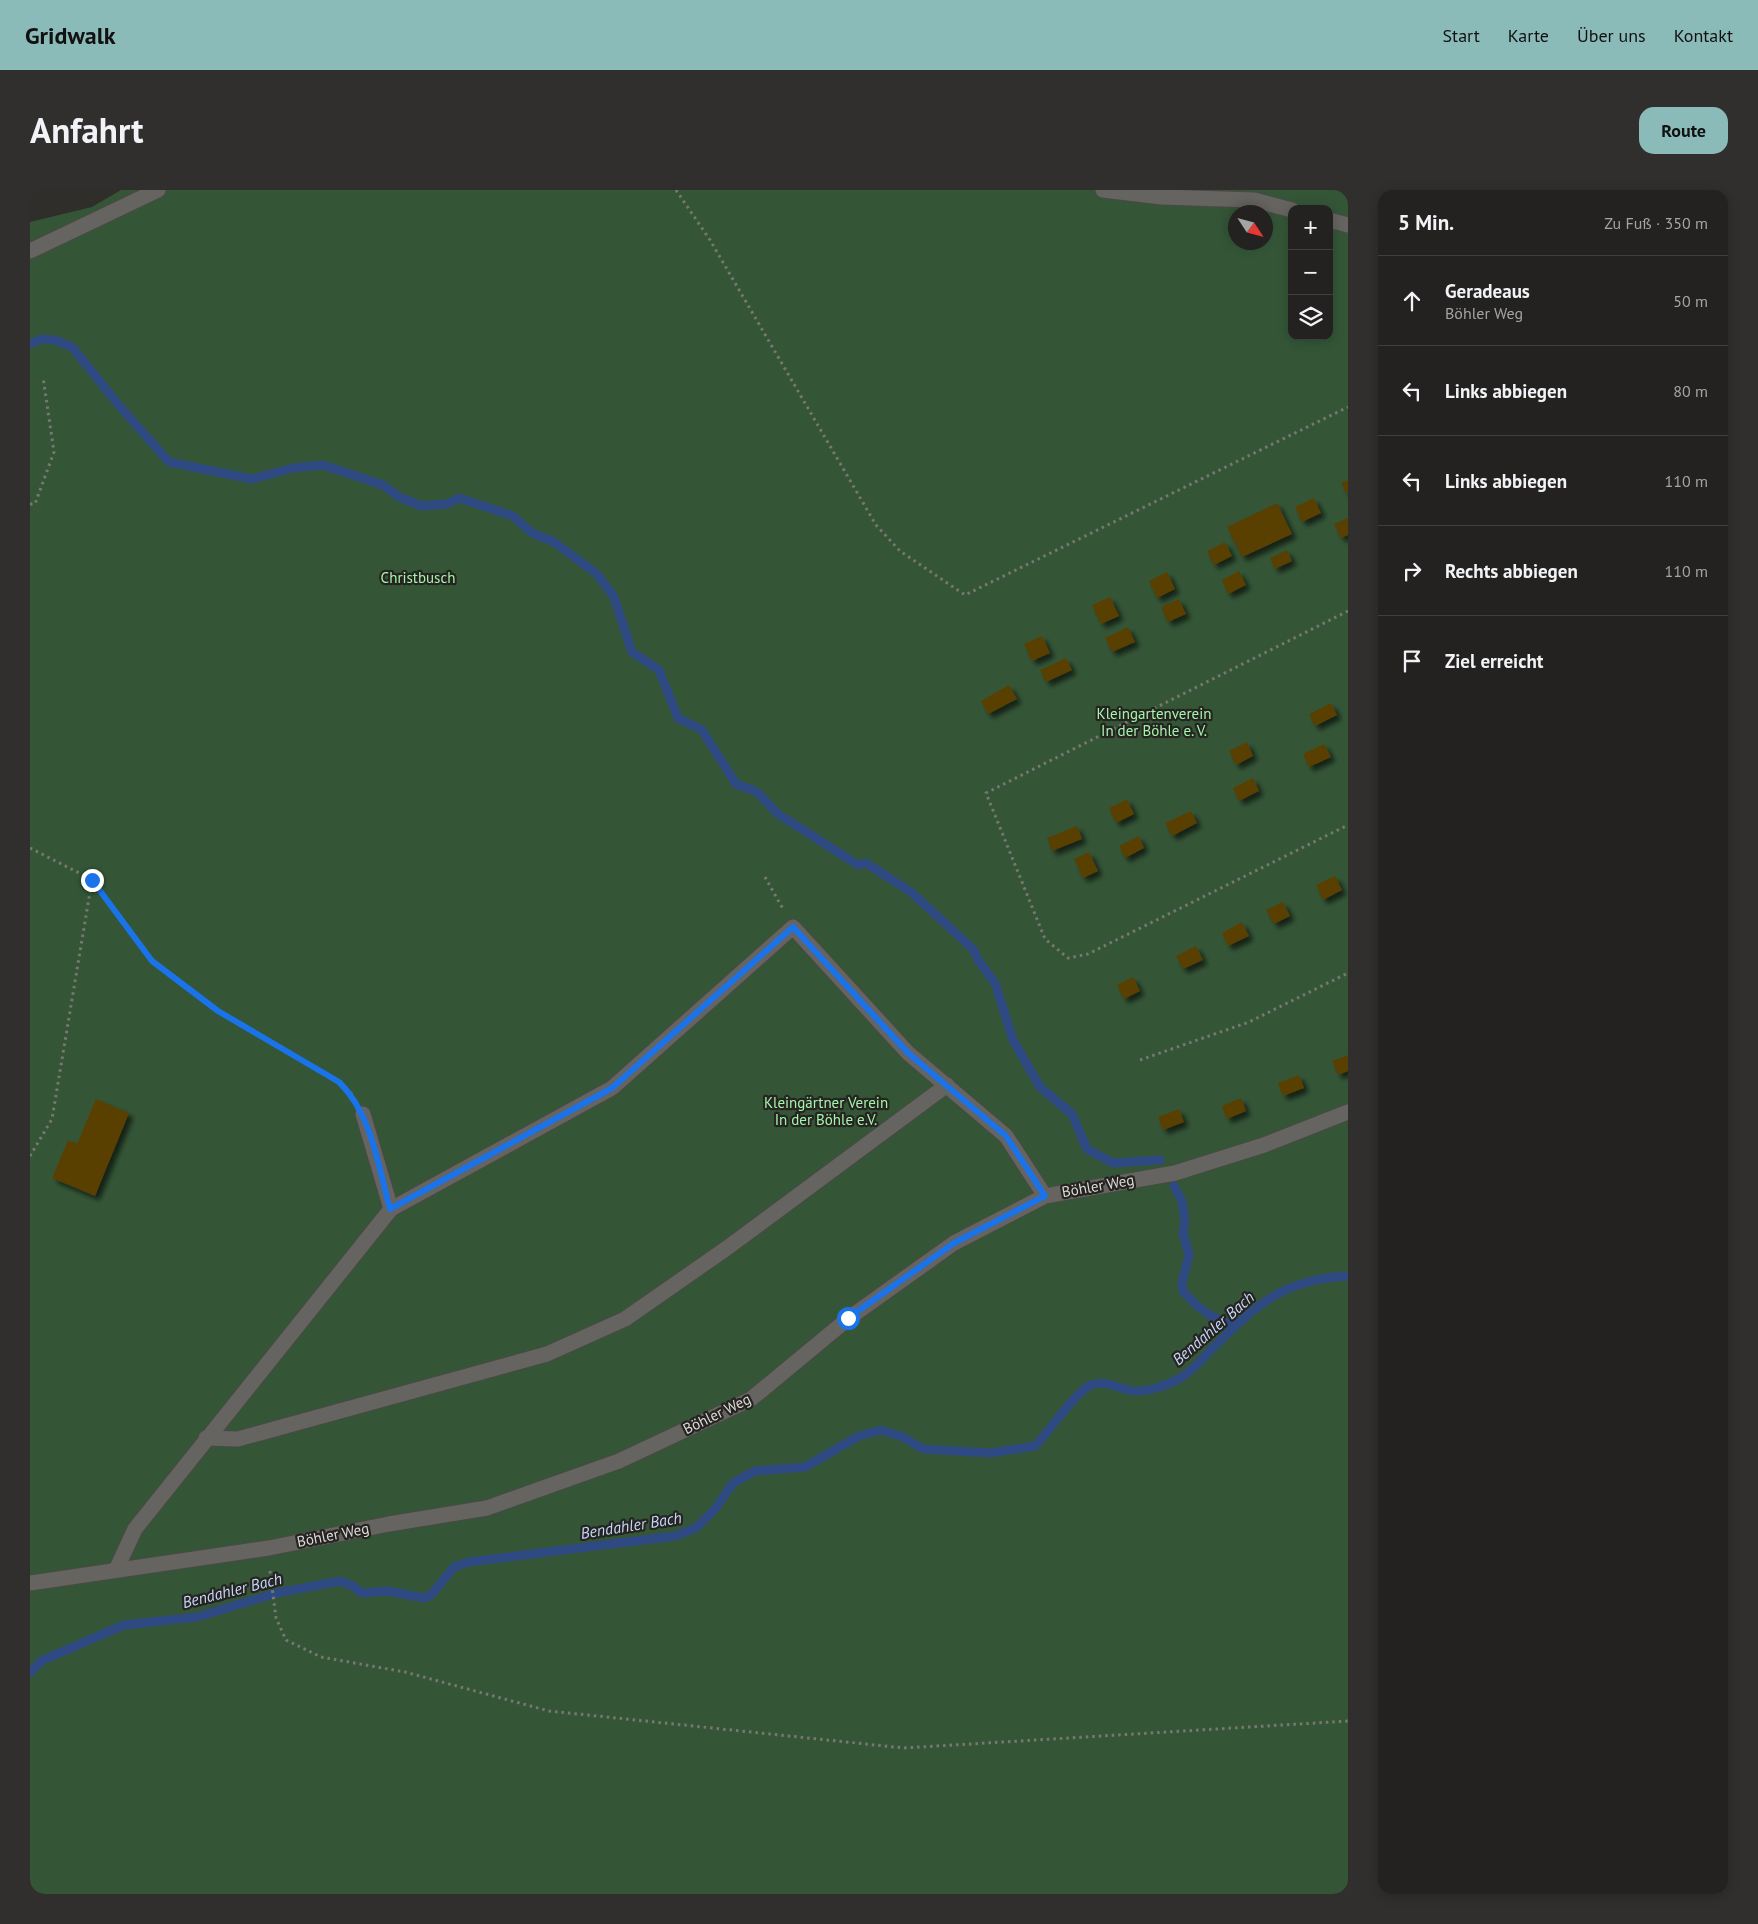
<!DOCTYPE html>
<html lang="de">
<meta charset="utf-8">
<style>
:root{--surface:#242220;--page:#302f2d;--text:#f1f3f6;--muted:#a3a4a5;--line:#413f3e;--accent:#8bbbb9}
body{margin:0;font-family:"PT Sans",sans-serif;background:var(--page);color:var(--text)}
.controls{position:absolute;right:15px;top:15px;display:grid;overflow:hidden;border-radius:10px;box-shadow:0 2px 12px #0003}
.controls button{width:45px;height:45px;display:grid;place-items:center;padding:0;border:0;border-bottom:1px solid var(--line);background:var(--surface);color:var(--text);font:25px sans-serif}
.compass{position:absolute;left:1198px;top:15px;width:45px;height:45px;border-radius:50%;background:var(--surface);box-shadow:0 2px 12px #0003;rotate:126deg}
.stop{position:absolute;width:15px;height:15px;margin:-11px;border:4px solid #1a73e8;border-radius:50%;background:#fff}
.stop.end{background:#1a73e8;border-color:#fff;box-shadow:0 1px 5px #0008}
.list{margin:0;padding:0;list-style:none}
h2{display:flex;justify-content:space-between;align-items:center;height:65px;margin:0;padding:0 20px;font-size:21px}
h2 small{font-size:16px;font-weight:400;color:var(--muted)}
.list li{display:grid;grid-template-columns:32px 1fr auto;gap:15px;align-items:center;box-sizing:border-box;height:90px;padding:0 20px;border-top:1px solid var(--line)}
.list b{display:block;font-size:19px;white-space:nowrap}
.list p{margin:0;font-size:16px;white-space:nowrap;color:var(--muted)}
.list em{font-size:16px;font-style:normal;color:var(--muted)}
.icon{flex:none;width:28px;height:28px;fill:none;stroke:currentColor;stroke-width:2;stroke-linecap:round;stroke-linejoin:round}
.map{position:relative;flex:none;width:1318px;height:1704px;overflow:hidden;border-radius:15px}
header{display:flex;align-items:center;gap:30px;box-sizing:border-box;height:70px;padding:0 25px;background:var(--accent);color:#111}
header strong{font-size:24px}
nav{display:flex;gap:28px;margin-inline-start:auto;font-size:18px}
.intro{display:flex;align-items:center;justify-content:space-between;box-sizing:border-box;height:120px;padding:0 30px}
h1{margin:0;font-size:35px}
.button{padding:12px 22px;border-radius:15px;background:var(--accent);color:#111;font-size:18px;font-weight:700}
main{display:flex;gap:30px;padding:0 30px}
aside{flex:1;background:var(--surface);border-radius:15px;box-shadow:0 2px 12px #0003}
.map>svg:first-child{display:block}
.green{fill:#345637;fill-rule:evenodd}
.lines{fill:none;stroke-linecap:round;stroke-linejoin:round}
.stream{stroke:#2f4a83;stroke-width:9}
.building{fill:#5a3f00;filter:url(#shadow)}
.minor-casing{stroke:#4b4946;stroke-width:17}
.path{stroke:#787774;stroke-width:3;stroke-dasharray:2.5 4;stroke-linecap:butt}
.minor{stroke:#666460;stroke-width:15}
.route{stroke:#1a73e8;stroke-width:6}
.labels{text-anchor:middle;stroke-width:4.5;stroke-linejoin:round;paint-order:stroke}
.park-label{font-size:15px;fill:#a3f6ab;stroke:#262421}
.street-label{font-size:15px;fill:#dcdbd9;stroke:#262421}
.water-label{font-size:16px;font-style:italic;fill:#c5d7fa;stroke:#262421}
</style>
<header>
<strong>Gridwalk</strong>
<nav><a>Start</a><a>Karte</a><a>Über uns</a><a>Kontakt</a></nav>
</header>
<div class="intro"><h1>Anfahrt</h1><a class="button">Route</a></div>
<main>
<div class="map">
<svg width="1318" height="1704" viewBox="0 0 1318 1704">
<defs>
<filter id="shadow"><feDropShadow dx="4.5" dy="4.5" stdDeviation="2.5" flood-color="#0009"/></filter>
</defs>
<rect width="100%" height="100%" fill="#302e2b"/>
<path class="green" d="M91 0H1318V1704H0V32L62 17ZM1262 19H1299V146H1262ZM1206 22H1236V52H1206Z"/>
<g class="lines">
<g class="stream">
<path d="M0 154 11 149 25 150 42 157 92 219 139 272 222 289 263 278 293 275 353 295 369 307 391 316 417 314 429 308 483 326 502 343 524 352 567 384 584 407 602 462 629 480 648 528 672 540 706 594 727 602 748 624 828 675 836 673 881 702 943 759 948 770 965 793 983 850 1010 897 1042 924 1057 959 1083 973 1130 970"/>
<path d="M1144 996 1152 1011 1155 1031 1153 1043 1159 1065 1152 1093 1153 1101 1165 1114 1181 1126 1204 1136"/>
<path d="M0 1483 11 1471 94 1435 167 1427 247 1403 310 1391 321 1395 332 1403 358 1401 394 1408 401 1405 424 1377 439 1372 645 1346 666 1338 685 1319 703 1293 725 1281 775 1277 829 1246 851 1240 873 1247 893 1259 960 1263 1005 1256C1018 1243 1046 1201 1061 1195 1074 1190 1086 1197 1098 1200 1115 1204 1138 1195 1152 1187 1165 1179 1177 1163 1188 1153 1229 1111 1258 1089 1318 1086"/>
</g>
</g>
<g class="building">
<path d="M1318 290V303L1317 304 1311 293Z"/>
<path d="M1284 308 1291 323 1272 332 1265 317Z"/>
<path d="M1247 313 1262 344 1212 367 1197 337Z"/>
<path d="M1318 328V345L1311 348 1304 334Z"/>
<path d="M1195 352 1202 366 1184 375 1177 361Z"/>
<path d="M1257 360 1262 371 1245 379 1240 368Z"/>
<path d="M1209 381 1216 395 1198 404 1192 390Z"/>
<path d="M1137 382 1145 399 1127 408 1119 391Z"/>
<path d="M1080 407 1089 426 1071 434 1062 415Z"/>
<path d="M1149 409 1156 424 1138 432 1131 417Z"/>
<path d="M1098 437 1105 452 1082 462 1075 448Z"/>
<path d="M1012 446 1020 463 1002 471 994 454Z"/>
<path d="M1036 468 1042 480 1016 492 1010 480Z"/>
<path d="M979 495 987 509 958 524 951 511Z"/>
<path d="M1301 513 1307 525 1285 536 1279 524Z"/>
<path d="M1217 552 1223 566 1206 575 1199 561Z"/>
<path d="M1294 554 1301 567 1279 577 1273 564Z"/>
<path d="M1223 588 1229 601 1209 611 1203 598Z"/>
<path d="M1097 609 1104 624 1086 633 1079 618Z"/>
<path d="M1161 621 1167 633 1142 646 1135 633Z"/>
<path d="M1047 636 1052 649 1022 661 1017 648Z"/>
<path d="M1109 646 1114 658 1095 668 1089 656Z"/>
<path d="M1059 662 1068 681 1053 688 1044 669Z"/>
<path d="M1305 686 1312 700 1293 710 1286 695Z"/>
<path d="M1253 712 1260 726 1244 734 1236 720Z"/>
<path d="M1212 732 1219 746 1198 756 1192 743Z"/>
<path d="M1166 756 1173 770 1153 779 1146 766Z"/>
<path d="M1103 787 1110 801 1094 809 1087 795Z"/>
<path d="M1318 865V881L1308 885 1302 871Z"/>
<path d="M1269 885 1274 898 1253 906 1248 893Z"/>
<path d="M1211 908 1216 921 1197 929 1192 916Z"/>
<path d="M66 909 99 923 65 1006 22 988 38 950 47 954Z"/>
<path d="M1149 919 1154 932 1133 940 1128 927Z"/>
</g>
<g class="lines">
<g class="minor-casing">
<g id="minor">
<path d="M1073 0 1132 7 1224 10 1262 20"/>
<path d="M1299 30 1318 35"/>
<path d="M0 61 128 0"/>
<path d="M361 1019 582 898 763 737 878 863 976 946 1015 1006"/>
<path d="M176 1248 208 1249 517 1164 595 1129 697 1058 917 895"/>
<path d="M86 1380 105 1339 361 1019 333 924"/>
<path d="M0 1393 239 1358 359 1334 457 1318 589 1271 721 1209 819 1128 924 1053 1015 1006 1145 983 1234 955 1318 922"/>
</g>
</g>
<g class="path">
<path d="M646 0 680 50 846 335 870 361 935 405 1318 217"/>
<path d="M0 314H5L24 262 13 187"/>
<path d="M1318 421 956 603 1015 749 1038 768 1058 764 1318 635"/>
<path d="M0 658 63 690 121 771 188 821 309 892 322 904"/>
<path d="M735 687 753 719"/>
<path d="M1110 870 1219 832 1318 783"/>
<path d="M0 966 22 929 62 690"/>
<path d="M240 1381 246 1428 256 1450 291 1467 375 1482 519 1521 874 1558 1318 1531"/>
</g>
<use href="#minor" class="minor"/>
</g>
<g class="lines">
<path class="route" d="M62 690 122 771 188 821 309 892C342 924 348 976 360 1019L582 898 763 737 878 863 976 946 1015 1006 924 1053 818 1128"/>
</g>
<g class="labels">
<g class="park-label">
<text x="388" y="393">Christbusch</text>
<text x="1124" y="529">Kleingartenverein<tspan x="1124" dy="17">In der Böhle e. V.</tspan></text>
<text x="796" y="918">Kleingärtner Verein<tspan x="796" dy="17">In der Böhle e.V.</tspan></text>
</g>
<g class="street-label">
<text transform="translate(1068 996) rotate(-10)" y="5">Böhler Weg</text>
<text transform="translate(687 1224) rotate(-26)" y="5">Böhler Weg</text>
<text transform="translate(303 1345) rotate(-11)" y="5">Böhler Weg</text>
</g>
<g class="water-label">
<text transform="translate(1183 1138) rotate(-41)" y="6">Bendahler Bach</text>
<text transform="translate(601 1335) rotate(-9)" y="6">Bendahler Bach</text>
<text transform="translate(202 1400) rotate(-14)" y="6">Bendahler Bach</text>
</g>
</g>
</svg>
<div class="controls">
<button>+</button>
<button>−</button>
<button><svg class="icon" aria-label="layers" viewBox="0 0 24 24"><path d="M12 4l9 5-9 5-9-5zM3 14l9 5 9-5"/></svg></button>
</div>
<svg class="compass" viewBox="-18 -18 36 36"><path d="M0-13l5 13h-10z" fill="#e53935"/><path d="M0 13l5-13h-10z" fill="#a3a4a5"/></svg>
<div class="stop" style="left:818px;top:1128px"></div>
<div class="stop end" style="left:62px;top:690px"></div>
</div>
<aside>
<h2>5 Min.<small>Zu Fuß · 350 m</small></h2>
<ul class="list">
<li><svg class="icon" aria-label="ahead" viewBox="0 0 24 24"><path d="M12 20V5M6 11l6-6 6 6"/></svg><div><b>Geradeaus</b><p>Böhler Weg</p></div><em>50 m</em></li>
<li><svg class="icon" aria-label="left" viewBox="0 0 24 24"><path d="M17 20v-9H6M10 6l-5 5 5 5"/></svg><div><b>Links abbiegen</b></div><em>80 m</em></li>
<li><svg class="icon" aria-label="left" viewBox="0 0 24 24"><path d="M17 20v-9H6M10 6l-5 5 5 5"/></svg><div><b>Links abbiegen</b></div><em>110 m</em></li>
<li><svg class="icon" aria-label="right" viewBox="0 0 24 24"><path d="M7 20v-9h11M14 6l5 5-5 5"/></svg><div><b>Rechts abbiegen</b></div><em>110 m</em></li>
<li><svg class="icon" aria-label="arrive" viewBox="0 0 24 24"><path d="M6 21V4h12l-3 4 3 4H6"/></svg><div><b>Ziel erreicht</b></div></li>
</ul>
</aside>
</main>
